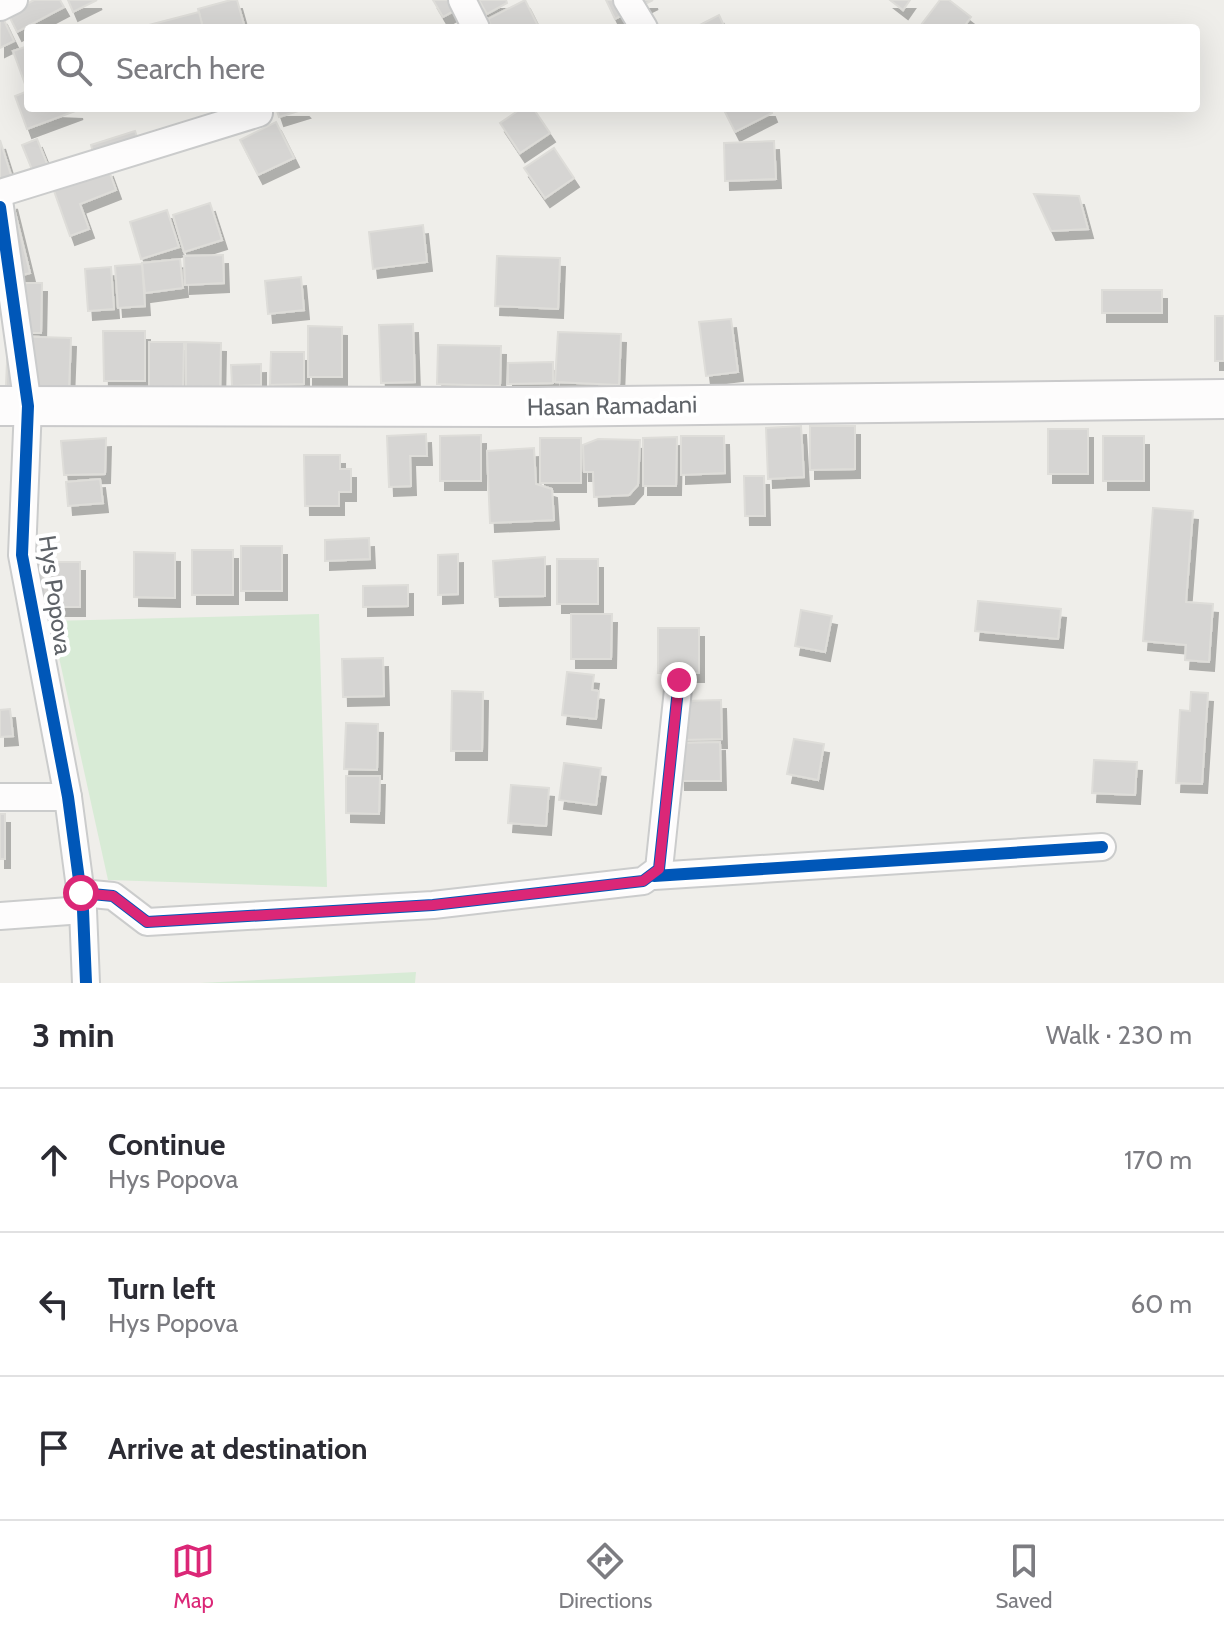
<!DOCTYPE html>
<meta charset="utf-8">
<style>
:root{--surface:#fff;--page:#f7f7f7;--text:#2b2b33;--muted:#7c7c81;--line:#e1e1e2;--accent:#db2777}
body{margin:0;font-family:Cabin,sans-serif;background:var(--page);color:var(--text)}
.stop{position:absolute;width:24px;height:24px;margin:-18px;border:6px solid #db2777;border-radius:50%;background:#fff}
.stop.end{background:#db2777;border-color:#fff;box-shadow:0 2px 8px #0008}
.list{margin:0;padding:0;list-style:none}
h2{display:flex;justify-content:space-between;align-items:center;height:104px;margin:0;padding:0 32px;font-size:34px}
h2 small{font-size:26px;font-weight:400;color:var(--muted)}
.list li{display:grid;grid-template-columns:52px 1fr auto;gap:24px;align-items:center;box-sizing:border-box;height:144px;padding:0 32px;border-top:2px solid var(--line)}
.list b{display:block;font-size:30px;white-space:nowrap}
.list p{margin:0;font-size:26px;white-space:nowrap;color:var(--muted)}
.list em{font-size:26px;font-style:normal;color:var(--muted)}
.icon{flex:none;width:44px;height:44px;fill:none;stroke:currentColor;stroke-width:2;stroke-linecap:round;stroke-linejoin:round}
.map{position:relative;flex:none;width:1224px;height:983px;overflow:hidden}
.search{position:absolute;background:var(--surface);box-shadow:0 8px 32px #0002;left:24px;right:24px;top:24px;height:88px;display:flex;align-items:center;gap:20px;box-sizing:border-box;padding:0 28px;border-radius:8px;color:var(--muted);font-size:30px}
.sheet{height:536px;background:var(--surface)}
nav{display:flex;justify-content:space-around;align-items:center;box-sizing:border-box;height:112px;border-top:2px solid var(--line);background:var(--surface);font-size:22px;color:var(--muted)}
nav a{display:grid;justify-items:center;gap:4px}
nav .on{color:var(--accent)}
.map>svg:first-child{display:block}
.green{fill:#d8ebd6}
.building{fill:#d6d5d3;stroke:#deddd9;stroke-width:2;filter:url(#shadow)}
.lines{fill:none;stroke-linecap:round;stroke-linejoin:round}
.street-casing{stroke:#cbcccc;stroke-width:30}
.secondary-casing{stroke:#cacacb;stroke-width:42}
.street{stroke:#fdfcfc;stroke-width:26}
.secondary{stroke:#fdfcfc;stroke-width:38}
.cycleway-casing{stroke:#fff;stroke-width:17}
.cycleway{stroke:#0057b8;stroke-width:12}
.route{stroke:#db2777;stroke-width:10}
.labels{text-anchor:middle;stroke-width:8;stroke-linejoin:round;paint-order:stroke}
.street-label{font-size:24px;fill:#5f6368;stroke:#fff}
</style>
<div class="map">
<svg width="1224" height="983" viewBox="0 0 1224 983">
<defs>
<filter id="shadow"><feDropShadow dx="5" dy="9" stdDeviation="0" flood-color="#0004"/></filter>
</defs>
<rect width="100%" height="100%" fill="#efeeea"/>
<g class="green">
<path d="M319 614 327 887 108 880 51 621Z"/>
<path d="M416 972 415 983H200Z"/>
</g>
<g class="building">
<path d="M34 0H60L64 7 17 32 8 14Z"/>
<path d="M68 0H97L73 12Z"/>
<path d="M231 0H237L245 28H203L198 9Z"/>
<path d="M433 0H474L443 17Z"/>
<path d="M479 0H506L507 3 487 14Z"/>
<path d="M525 0 539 28H492L488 19Z"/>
<path d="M606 0H653L615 19Z"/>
<path d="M890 0H910L903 10Z"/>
<path d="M940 0H949L971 17 963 28H926L921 25Z"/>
<path d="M199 12 203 28H150L149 25Z"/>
<path d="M719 15 725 28H694Z"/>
<path d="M2 16 14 41 0 48V17Z"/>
<path d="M28 46V83L25 84 13 51Z"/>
<path d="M28 91V108L78 110 27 129 15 96Z"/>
<path d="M276 108H304L305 109 279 117Z"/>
<path d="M522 108H533L550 133 520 153 500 123Z"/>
<path d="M723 108H770L772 113 735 132Z"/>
<path d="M276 122 294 158 258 175 240 140Z"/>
<path d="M135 131 140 145 95 159 91 145Z"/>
<path d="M37 139 50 171 35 177 22 145Z"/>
<path d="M0 140 12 178 0 182Z"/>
<path d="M774 141 776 179 725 181 724 143Z"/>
<path d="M554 148 574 178 545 198 524 168Z"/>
<path d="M108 168 116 190 80 204 89 229 70 236 53 188Z"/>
<path d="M1034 194 1079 196 1088 229 1051 231Z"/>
<path d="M12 200 30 273 0 281Z"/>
<path d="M210 203 222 240 184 252 173 215Z"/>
<path d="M167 210 179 247 141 259 130 222Z"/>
<path d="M423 225 427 262 373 269 369 232Z"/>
<path d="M223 255 224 283 185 285 184 256Z"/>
<path d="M497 256 560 258 558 309 495 306Z"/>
<path d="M180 259 183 288 145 293 142 263Z"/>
<path d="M142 264 145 306 118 308 115 266Z"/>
<path d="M111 267 114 309 88 311 85 269Z"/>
<path d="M301 277 304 310 268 314 265 281Z"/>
<path d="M7 283H42L41 333H7Z"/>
<rect x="1102" y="290" width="60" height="23"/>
<rect x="1215" y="316" width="9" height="45"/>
<path d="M731 319 738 372 706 376 699 322Z"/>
<path d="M413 324 415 382 381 383 379 325Z"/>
<path d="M308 326 342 327V377H308Z"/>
<path d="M103 331H145V381H104Z"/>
<path d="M558 332 621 334 619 385 555 382Z"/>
<path d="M8 336 71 338 69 389 6 386Z"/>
<path d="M149 342H184L183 392H149Z"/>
<path d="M186 342 221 343 220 392H186Z"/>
<path d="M438 345 501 346 500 386 437 384Z"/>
<path d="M271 352H304V384L270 385Z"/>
<path d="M553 362V383L508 384V363Z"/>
<path d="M261 364V385L232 386 231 365Z"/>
<path d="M801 426 804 477 768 479 766 428Z"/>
<path d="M810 426H855V469L810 470Z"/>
<rect x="1048" y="429" width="40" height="45"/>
<path d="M426 434 427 456H410L411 486 389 487 387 436Z"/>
<path d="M481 435V481H440V436Z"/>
<path d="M681 436H724L725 473 681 475Z"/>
<rect x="1103" y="436" width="41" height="45"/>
<path d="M677 437 676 486H643V438Z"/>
<path d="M106 438 105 474 64 475 61 441Z"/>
<rect x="540" y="438" width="41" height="45"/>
<path d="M598 439 640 440 638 485 629 495 594 497 593 472H584L583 445Z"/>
<path d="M534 448 536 484 552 489 554 520 490 523 487 451Z"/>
<path d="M304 455H340V469H351V492H339V506H305Z"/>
<path d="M744 476H764L765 516H745Z"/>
<path d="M100 479 103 503 68 506 66 482Z"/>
<path d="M1153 508 1193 511 1186 602 1213 604 1209 662 1185 660 1186 645 1143 641Z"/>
<path d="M369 538 370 559 325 561V540Z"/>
<rect x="241" y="546" width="41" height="45"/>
<rect x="192" y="550" width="41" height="45"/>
<path d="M134 552 175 553V598L134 597Z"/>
<path d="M458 554V594L438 595V555Z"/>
<path d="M545 557V596L495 597 493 561Z"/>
<rect x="557" y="559" width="41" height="45"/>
<path d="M40 562H80V607H39Z"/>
<path d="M408 585V606L363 607V586Z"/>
<path d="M978 601 1061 609 1058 639 975 631Z"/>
<path d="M801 610 832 616 825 652 795 646Z"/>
<path d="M571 614H612L611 659H571Z"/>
<rect x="658" y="628" width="41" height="45"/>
<path d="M383 658 384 696 343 697 342 659Z"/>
<path d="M567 672 594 675 592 690 599 691 596 719 562 715Z"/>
<path d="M452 691 483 692 482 751H451Z"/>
<path d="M1191 692 1208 693 1202 784 1176 783 1180 710 1190 711Z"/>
<path d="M721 700 722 739 682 740 681 701Z"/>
<path d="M10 709 13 736 0 737V710Z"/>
<path d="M346 723 378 724 377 770 344 769Z"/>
<path d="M794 739 824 744 818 780 787 774Z"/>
<path d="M720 742 721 781H680L679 743Z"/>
<path d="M1094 760 1137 762 1135 795 1092 793Z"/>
<path d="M564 763 601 768 596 805 559 800Z"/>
<path d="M346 776H380L379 814 346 813Z"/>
<path d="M511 785 549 788 546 826 508 823Z"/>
<rect x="0" y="814" width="5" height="45"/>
</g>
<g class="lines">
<g class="street-casing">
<g id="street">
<path d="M462 0 476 28"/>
<path d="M627 0 644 28"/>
<path d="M0 7 14 0"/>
<path d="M0 193 259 113"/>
<path d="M0 207 28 406 22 555 68 797 83 910 86 983"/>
<path d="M0 797H68"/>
<path d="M654 876 1102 847"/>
<path d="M81 893 113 896 147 922 433 905 643 881 659 869 679 680"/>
<path d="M0 916 83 910"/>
</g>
</g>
<g class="secondary-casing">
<path id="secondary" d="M0 406 536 407 1224 399"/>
</g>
<use href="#street" class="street"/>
<use href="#secondary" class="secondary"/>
<g class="cycleway-casing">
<g id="cycleway">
<path d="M0 207 28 406 22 555 68 797 83 910 86 983"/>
<path d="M654 876 1102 847"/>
<path d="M81 893 113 896 147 922 433 905 643 881 659 869 679 680"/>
</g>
</g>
<use href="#cycleway" class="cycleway"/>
</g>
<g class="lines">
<path class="route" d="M81 893 113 896 147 922 433 905 643 881 659 869 679 680"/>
</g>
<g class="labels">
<g class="street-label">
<text transform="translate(612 406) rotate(-1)" y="8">Hasan Ramadani</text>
<text transform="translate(55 595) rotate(82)" y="8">Hys Popova</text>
</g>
</g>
</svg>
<div class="stop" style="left:81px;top:893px"></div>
<div class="stop end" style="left:679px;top:680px"></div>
<div class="search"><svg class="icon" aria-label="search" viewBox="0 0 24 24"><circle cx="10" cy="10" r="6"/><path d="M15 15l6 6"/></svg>Search here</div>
</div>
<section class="sheet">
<h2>3 min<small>Walk · 230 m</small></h2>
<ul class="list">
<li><svg class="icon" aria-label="ahead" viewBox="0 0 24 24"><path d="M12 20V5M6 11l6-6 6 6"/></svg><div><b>Continue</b><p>Hys Popova</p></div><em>170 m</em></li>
<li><svg class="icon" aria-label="left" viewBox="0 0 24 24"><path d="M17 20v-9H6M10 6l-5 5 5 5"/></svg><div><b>Turn left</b><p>Hys Popova</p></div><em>60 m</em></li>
<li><svg class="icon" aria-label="arrive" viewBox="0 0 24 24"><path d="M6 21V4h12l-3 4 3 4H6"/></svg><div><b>Arrive at destination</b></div></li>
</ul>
</section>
<nav>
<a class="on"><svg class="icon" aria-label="map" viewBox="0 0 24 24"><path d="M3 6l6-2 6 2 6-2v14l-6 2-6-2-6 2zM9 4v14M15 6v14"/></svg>Map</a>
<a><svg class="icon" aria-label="directions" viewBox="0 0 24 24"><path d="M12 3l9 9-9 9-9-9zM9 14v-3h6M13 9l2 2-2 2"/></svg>Directions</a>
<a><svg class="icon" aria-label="saved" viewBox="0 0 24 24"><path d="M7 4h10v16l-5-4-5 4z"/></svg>Saved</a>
</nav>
